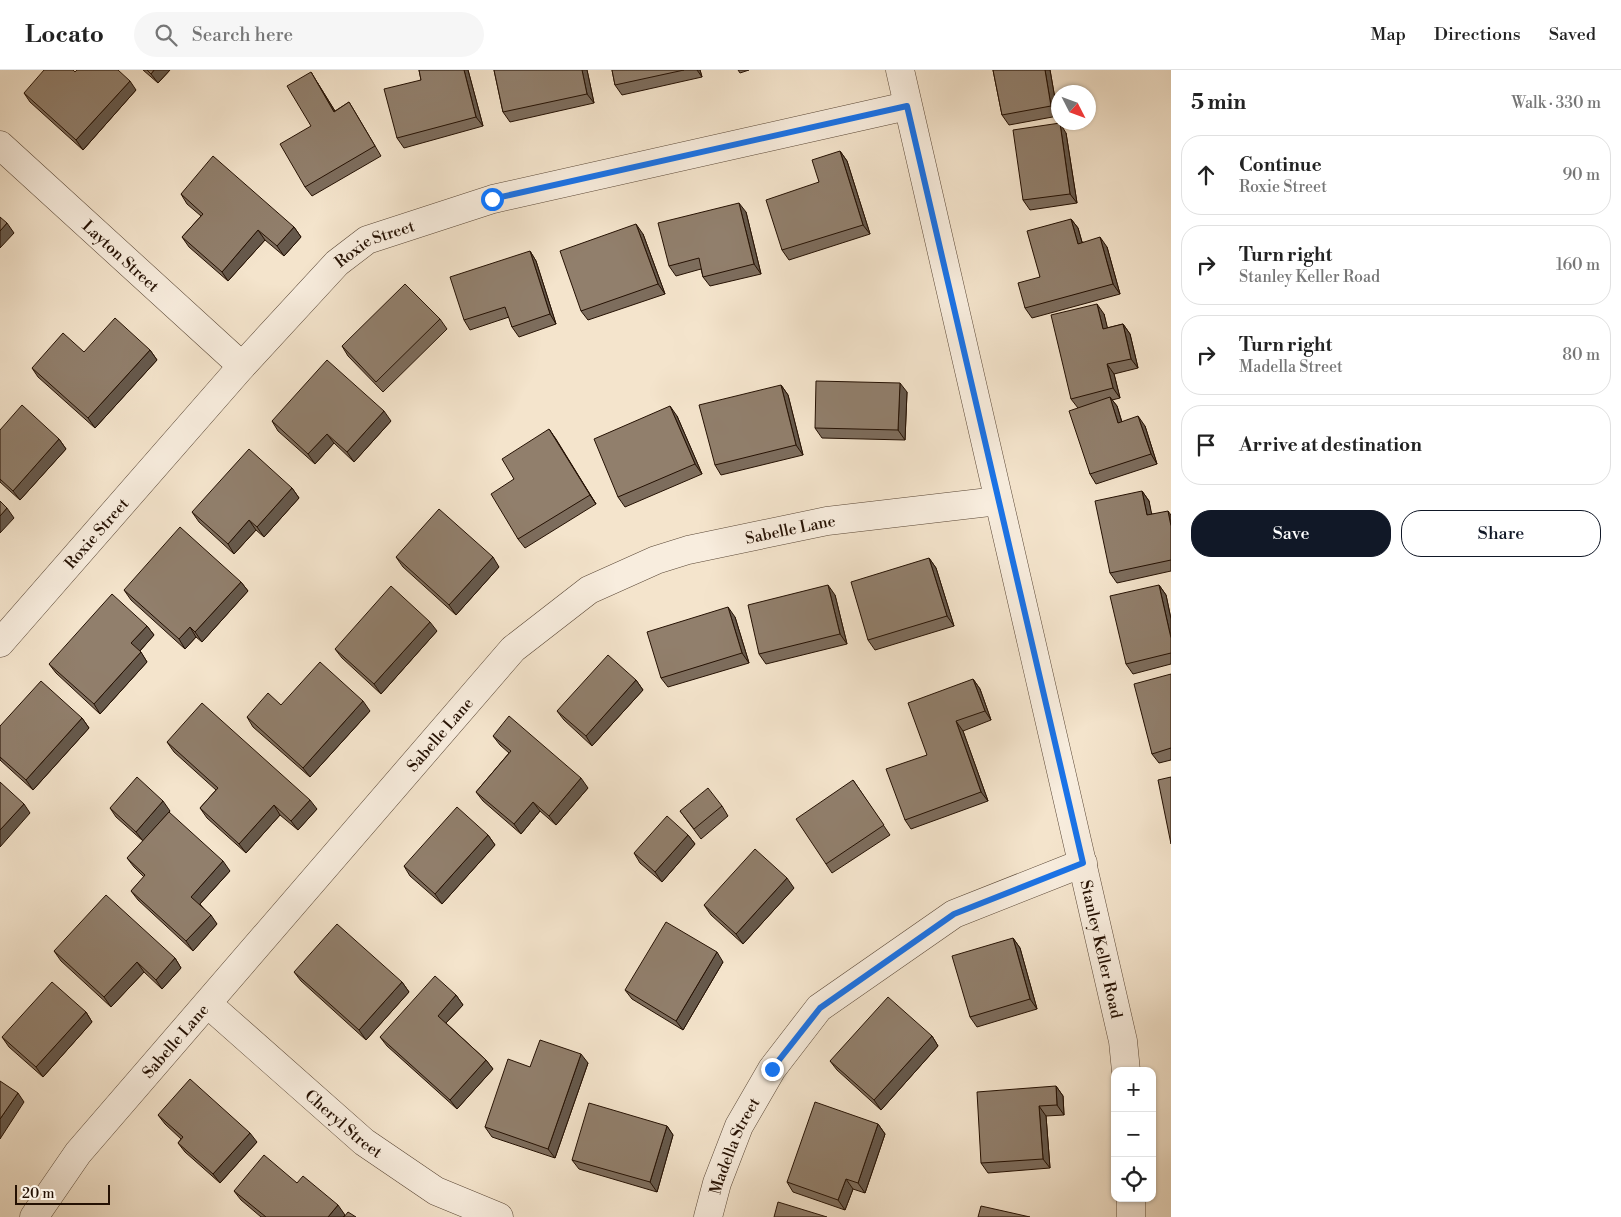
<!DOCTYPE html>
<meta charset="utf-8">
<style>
:root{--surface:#fff;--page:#f6f6f6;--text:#222;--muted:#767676;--line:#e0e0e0;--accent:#111827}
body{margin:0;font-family:"Libre Bodoni",serif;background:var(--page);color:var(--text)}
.controls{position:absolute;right:15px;bottom:15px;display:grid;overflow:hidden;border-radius:10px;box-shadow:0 1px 4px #0004}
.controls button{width:45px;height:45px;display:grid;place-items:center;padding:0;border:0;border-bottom:1px solid var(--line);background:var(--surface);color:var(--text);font:25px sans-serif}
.compass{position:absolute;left:1051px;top:15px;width:45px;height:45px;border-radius:50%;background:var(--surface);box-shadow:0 1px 4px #0004;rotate:132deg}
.scale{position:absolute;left:15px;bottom:12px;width:95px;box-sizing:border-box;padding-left:5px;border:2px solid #251103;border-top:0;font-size:14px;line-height:18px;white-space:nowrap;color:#251103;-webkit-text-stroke:4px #f8edde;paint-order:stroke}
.stop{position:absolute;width:15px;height:15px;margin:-11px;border:4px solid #1a73e8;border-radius:50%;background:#fff}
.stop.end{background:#1a73e8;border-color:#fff;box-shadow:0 1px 5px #0008}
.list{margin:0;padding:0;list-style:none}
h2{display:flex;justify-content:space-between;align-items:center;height:65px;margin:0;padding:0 20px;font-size:21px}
h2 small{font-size:16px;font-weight:400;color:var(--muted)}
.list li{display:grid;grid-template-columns:32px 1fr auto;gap:15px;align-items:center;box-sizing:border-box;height:80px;margin:0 10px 10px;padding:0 10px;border:1px solid var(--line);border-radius:20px}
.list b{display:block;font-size:19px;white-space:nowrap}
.list p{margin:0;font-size:16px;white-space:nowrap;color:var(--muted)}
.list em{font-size:16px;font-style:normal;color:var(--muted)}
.actions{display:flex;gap:10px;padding:15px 20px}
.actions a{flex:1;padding:11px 0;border:1px solid var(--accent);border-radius:20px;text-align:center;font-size:18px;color:var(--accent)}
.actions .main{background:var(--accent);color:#fff}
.icon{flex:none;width:28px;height:28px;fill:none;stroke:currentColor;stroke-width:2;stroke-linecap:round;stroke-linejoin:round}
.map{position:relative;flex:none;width:1171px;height:1147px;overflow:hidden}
header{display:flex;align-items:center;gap:30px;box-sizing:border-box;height:70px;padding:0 25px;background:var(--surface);border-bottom:1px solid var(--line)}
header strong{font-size:24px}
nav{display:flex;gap:28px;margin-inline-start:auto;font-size:18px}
.search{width:350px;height:45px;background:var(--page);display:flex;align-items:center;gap:12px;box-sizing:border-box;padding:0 18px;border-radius:28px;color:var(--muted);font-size:19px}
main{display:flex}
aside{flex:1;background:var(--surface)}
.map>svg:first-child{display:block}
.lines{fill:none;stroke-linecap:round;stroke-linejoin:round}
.minor-casing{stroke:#594635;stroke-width:29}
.minor{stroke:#f8edde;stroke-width:28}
.wall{fill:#7d6d5d;stroke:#251103}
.shaded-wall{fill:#66594c;stroke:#251103}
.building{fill:#917f6c;stroke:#251103}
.route{stroke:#1a73e8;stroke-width:6}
.labels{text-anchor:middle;stroke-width:4.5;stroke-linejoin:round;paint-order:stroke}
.street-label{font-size:16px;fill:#251103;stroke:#f8edde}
</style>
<header>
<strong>Locato</strong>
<div class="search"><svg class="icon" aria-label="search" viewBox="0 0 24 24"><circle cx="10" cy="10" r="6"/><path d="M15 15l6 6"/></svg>Search here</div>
<nav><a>Map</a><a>Directions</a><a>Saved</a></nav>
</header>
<main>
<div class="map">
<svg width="1171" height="1147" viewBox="0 0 1171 1147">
<rect width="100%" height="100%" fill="#f4e4cc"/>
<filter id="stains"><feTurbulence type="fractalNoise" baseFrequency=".004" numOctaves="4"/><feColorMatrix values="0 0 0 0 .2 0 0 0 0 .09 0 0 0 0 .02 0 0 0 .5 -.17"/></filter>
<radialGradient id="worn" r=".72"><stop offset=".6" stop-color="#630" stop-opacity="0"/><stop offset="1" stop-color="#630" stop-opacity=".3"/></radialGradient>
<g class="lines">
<g class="minor-casing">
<g id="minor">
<path id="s1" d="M900 0 1123 971 1126 1001"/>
<path id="s2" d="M0 75 242 296"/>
<path id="s3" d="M0 573 242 296 337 193 367 170 493 129 907 36"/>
<path id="s4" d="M208 934 364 1072 436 1121 499 1147"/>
<path id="s5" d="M34 1147 78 1083 513 579 589 520 656 490 688 480 827 451 998 431"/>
<path id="s6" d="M708 1147 717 1113 739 1056 772 999 819 938 954 844 1083 793"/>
<path d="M1131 1147V1128"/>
</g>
</g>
<use href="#minor" class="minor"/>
</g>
<g class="wall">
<path d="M143 0H170L158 13Z"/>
<path d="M419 0H468L483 56 404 78 397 68 421 10Z"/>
<path d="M494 0H587L594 33 510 52 503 42Z"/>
<path d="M612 0H700L702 7 622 25 615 15Z"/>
<path d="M738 0H749L740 3Z"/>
<path d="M993 0H1050L1058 46 1009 55 1002 45Z"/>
<path d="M75 2 136 20 83 80 30 32 24 23Z"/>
<path d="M317 12 335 41 349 32 355 42 381 86 312 126 305 117Z"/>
<path d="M1066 63 1077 133 1030 140 1023 130Z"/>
<path d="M840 81 847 91 870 164 789 190 782 180 819 112Z"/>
<path d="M181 124 294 157 301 167 284 186 265 170 228 211 189 177 182 167 201 146 187 134Z"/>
<path d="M746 142 761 204 710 216 703 207 701 199 676 206 669 196Z"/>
<path d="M1071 149 1078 158 1082 172 1107 177 1120 224 1032 248 1025 238 1040 207Z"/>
<path d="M643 164 665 224 588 250 581 241Z"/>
<path d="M530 181 536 191 556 254 519 267 512 257 509 247 470 260 464 250Z"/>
<path d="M1104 244 1107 258 1123 254 1130 264 1138 298 1114 304 1120 328 1112 330 1117 336 1122 352 1145 356 1157 394 1096 414 1090 404 1078 338 1071 329Z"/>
<path d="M440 249 447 259 383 322 348 286 342 276Z"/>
<path d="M150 280 157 290 95 358 38 307 32 298 84 282Z"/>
<path d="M781 315 788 325 803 385 721 405 715 395Z"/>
<path d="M907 322 905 370 822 368 815 358Z"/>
<path d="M677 346 702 404 625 437 618 427Z"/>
<path d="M272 351H391L354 392 334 373 315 394 278 361Z"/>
<path d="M549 359 596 434 525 478 518 469 514 409Z"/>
<path d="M0 360 59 369 66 379 20 430 0 412Z"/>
<path d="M292 418 299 428 264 467 256 460 234 484 199 452 192 442Z"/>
<path d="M1142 421 1149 431 1151 444 1171 445V501L1117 513 1110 503Z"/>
<path d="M396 487 499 497 456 545 403 497Z"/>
<path d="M929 488 936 498 954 556 875 580 868 570Z"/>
<path d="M241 512 248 521 202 572 196 567 185 579 131 530 124 520Z"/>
<path d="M1159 515 1166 525 1171 549V594L1133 604 1126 594Z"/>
<path d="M835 525 847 574 766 594 759 584Z"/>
<path d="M735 547 749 593 668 617 661 608Z"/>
<path d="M147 556 154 565 140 581 147 592 100 644 56 603 49 594Z"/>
<path d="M437 561 381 624 342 588 335 579Z"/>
<path d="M1171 604V690L1159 693 1152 684Z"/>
<path d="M973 609 980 619 991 650 963 661 988 731 911 759 905 750 927 685Z"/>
<path d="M636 610 643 620 592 676 564 650 557 641Z"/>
<path d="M281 635 370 641 310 707 253 657 247 647Z"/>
<path d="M82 648 89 658 33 720 0 690V656Z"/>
<path d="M493 666 588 718 556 755 540 741 521 764 483 731 476 722 509 683 500 675Z"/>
<path d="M167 672 317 739 298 760 280 745 246 783 207 748 200 738 216 720 174 682Z"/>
<path d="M853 710 890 765 832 803 826 794Z"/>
<path d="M722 736 728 746 701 769 680 741Z"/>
<path d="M110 738 170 741 165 747 230 801 200 834 217 854 193 881 138 830 131 821 144 807 134 797 127 788 143 771 116 747Z"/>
<path d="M488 765 495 775 442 834 410 806 404 796Z"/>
<path d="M688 765 695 774 662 812 640 793 634 783Z"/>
<path d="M794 818 743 874 711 845 704 835Z"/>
<path d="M1013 868 1020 878 1037 939 977 957 970 947Z"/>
<path d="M54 881 175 888 181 898 162 919 144 902 111 937 61 891Z"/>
<path d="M723 892 683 960 632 929 625 920Z"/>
<path d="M294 902 402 912 409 922 366 970 301 911Z"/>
<path d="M456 925 463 935 446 953 486 990 493 999 457 1039 387 976 380 967Z"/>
<path d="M86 942 92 952 43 1007 9 977 2 967Z"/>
<path d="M932 966 938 976 881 1040 837 1000 830 991Z"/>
<path d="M588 993 555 1088 492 1067 485 1057 530 997Z"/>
<path d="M1056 1016 1063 1026 1064 1045 1046 1046 1050 1098 988 1103 981 1093Z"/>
<path d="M158 1045 257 1072 220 1113 185 1082 178 1073 181 1069 165 1054Z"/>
<path d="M878 1054 885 1064 865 1123 853 1119 845 1140 793 1122 787 1112Z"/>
<path d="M667 1056 673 1065 657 1122 579 1099 572 1090Z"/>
<path d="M297 1113 345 1145 343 1147H261L241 1130 234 1121Z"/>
</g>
<g class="shaded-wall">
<path d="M154 0H170L158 13 151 4Z"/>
<path d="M464 0H468L483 56 476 47Z"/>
<path d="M582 0H587L594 33 587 24Z"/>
<path d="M697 0H700L702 7Z"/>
<path d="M1045 0H1050L1058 46 1051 36Z"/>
<path d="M311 2 317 12 341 51 334 42Z"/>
<path d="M130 11 136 20 83 80 76 70Z"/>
<path d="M1060 53 1066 63 1077 133 1070 124Z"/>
<path d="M840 81 847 91 870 164 863 155Z"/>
<path d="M739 133 746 142 761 204 754 194Z"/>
<path d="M1071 149 1078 158 1085 183 1078 174Z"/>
<path d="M7 153 14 163 0 178V161Z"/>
<path d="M636 154 643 164 665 224 658 214Z"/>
<path d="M294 157 301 167 284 186 277 176Z"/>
<path d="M258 160 265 170 228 211 222 202Z"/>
<path d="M1100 167 1107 177 1120 224 1113 214Z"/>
<path d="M530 181 536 191 556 254 550 244Z"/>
<path d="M1097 234 1104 244 1110 268 1103 259Z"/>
<path d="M1123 254 1130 264 1138 298 1131 289Z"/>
<path d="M150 280 157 290 95 358 88 348Z"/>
<path d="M1107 294 1114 304 1120 328 1113 318Z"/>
<path d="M900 313 907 322 905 370 898 360Z"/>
<path d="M781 315 788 325 803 385 796 375Z"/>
<path d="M1110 327 1117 336 1125 363 1118 353Z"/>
<path d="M670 336 677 346 702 404 695 394Z"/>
<path d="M384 341 391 351 354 392 347 382Z"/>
<path d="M1138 346 1145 356 1157 394 1151 384Z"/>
<path d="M549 359 556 369 596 434 590 425Z"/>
<path d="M327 364 334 373 315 394 308 384Z"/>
<path d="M59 369 66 379 20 430 13 421Z"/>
<path d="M292 418 299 428 264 467 257 457Z"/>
<path d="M1142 421 1149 431 1154 455 1147 445Z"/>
<path d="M7 438 14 448 0 463V446Z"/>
<path d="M1168 441 1171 445V456Z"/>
<path d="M249 450 256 460 234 484 228 474Z"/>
<path d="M493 487 499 497 456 545 449 535Z"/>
<path d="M929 488 936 498 954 556 947 546Z"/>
<path d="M241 512 248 521 202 572 195 562Z"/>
<path d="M828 515 835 525 847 574 840 564Z"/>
<path d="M1159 515 1166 525 1171 549V568Z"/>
<path d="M728 537 735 547 749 593 742 583Z"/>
<path d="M430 552 437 561 381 624 374 614Z"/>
<path d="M147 556 154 565 138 583 131 573Z"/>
<path d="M190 557 196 567 185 579 179 569Z"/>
<path d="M141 582 147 592 100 644 94 634Z"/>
<path d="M973 609 980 619 991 650 985 641Z"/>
<path d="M636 610 643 620 592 676 586 666Z"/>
<path d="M363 631 370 641 310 707 303 698Z"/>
<path d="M82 648 89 658 33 720 26 710Z"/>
<path d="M956 651 963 661 988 731 981 722Z"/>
<path d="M581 708 588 718 556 755 549 746Z"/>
<path d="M310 730 317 739 298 760 291 751Z"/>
<path d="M163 731 170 741 143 771 136 762Z"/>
<path d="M533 732 540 741 521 764 514 754Z"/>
<path d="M24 734 30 743 0 777V760Z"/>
<path d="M274 735 280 745 246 783 239 774Z"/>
<path d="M488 765 495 775 442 834 435 824Z"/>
<path d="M688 765 695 774 662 812 655 802Z"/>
<path d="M223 791 230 801 198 836 191 827Z"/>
<path d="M787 808 794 818 743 874 736 864Z"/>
<path d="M211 845 217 854 193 881 186 871Z"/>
<path d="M1013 868 1020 878 1037 939 1030 929Z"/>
<path d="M717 882 723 892 683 960 676 951Z"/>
<path d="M175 888 181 898 162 919 156 910Z"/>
<path d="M137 892 144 902 111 937 104 927Z"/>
<path d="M402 912 409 922 366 970 359 960Z"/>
<path d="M456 925 463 935 444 955 438 946Z"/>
<path d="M86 942 92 952 43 1007 36 997Z"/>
<path d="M932 966 938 976 881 1040 874 1030Z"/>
<path d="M581 984 588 993 555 1088 548 1079Z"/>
<path d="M486 990 493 999 457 1039 450 1030Z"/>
<path d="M1056 1016 1063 1026 1064 1045 1057 1035Z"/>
<path d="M18 1023 24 1032 0 1069V1049Z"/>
<path d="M1039 1036 1046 1046 1050 1098 1043 1089Z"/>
<path d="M878 1054 885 1064 865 1123 858 1113Z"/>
<path d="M667 1056 673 1065 657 1122 650 1112Z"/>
<path d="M250 1063 257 1072 220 1113 213 1104Z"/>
<path d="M846 1109 853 1119 845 1140 838 1130Z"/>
<path d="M338 1135 345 1145 343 1147H328Z"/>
</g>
<g class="building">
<path d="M44 0H73L75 2 77 0H118L130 11 76 70 24 23Z"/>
<path d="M147 0H154L151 4Z"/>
<path d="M419 0H464L476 47 397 68 384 19 421 10Z"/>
<path d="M494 0H582L587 24 503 42Z"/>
<path d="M612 0H684L615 15Z"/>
<path d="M993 0H1045L1051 36 1002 45Z"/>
<path d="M311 2 334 42 349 32 375 76 305 117 280 74 311 56 287 16Z"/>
<path d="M1060 53 1070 124 1023 130 1013 60Z"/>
<path d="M840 81 863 155 782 180 766 130 819 112 812 90Z"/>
<path d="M213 86 294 157 277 176 258 160 222 202 182 167 203 144 181 124Z"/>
<path d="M739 133 754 194 703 207 699 188 669 196 658 153Z"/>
<path d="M0 147 7 153 0 161Z"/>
<path d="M1071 149 1078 174 1100 167 1113 214 1025 238 1018 213 1040 207 1027 161Z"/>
<path d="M636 154 658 214 581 241 560 181Z"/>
<path d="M530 181 550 244 512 257 505 237 464 250 450 207Z"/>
<path d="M405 214 440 249 376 312 342 276Z"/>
<path d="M1097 234 1103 259 1123 254 1131 289 1107 294 1113 318 1071 329 1051 245Z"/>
<path d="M115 248 150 280 88 348 32 298 63 263 84 282Z"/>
<path d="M327 290 384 341 347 382 327 364 308 384 272 351Z"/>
<path d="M816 311 900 313 898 360 815 358Z"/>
<path d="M781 315 796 375 715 395 699 335Z"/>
<path d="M1110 327 1118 353 1138 346 1151 384 1090 404 1069 341Z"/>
<path d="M22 335 59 369 13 421 0 409V360Z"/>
<path d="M670 336 695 394 618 427 594 369Z"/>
<path d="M549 359 590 425 518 469 491 424 514 409 502 389Z"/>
<path d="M249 379 292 418 257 457 249 450 228 474 192 442Z"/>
<path d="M1142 421 1147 445 1168 441 1171 456V490L1110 503 1095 431Z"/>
<path d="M0 431 7 438 0 446Z"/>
<path d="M439 439 493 487 449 535 396 487Z"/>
<path d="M180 457 241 512 195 562 190 557 179 569 124 520Z"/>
<path d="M929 488 947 546 868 570 851 512Z"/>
<path d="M828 515 840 564 759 584 748 535Z"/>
<path d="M1159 515 1171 568V583L1126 594 1110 526Z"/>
<path d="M391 516 430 552 374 614 335 579Z"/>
<path d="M112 524 147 556 131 573 141 582 94 634 49 594Z"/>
<path d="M728 537 742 583 661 608 647 562Z"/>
<path d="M608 585 636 610 586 666 557 641Z"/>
<path d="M320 592 363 631 303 698 247 647 268 623 281 635Z"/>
<path d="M1171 604V678L1152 684 1134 614Z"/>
<path d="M973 609 985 641 956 651 981 722 905 750 886 699 927 685 908 633Z"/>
<path d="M41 611 82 648 26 710 0 687V656Z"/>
<path d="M202 633 310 730 291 751 274 735 239 774 200 738 218 718 167 672Z"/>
<path d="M509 646 581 708 549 746 533 732 514 754 476 722 511 681 493 666Z"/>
<path d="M137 707 163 731 136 762 110 738Z"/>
<path d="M1171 707V774L1158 710Z"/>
<path d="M853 710 884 755 826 794 796 749Z"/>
<path d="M0 712 24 734 0 760Z"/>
<path d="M708 718 722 736 694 759 680 741Z"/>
<path d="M457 737 488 765 435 824 404 796Z"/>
<path d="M169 742 223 791 191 827 211 845 186 871 131 821 145 805 127 788Z"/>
<path d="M667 746 688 765 655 802 634 783Z"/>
<path d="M755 779 787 808 736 864 704 835Z"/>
<path d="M106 825 175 888 156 910 137 892 104 927 54 881Z"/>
<path d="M666 852 717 882 676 951 625 920Z"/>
<path d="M337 854 402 912 359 960 294 902Z"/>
<path d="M1013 868 1030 929 970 947 952 886Z"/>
<path d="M435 906 456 925 438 946 486 990 450 1030 380 967Z"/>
<path d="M52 912 86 942 36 997 2 967Z"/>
<path d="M888 927 932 966 874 1030 830 991Z"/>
<path d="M540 970 581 984 548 1079 485 1057 508 989 530 997Z"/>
<path d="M190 1009 250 1063 213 1104 178 1073 183 1067 158 1045Z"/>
<path d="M0 1011 18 1023 0 1049Z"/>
<path d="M1056 1016 1057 1035 1039 1036 1043 1089 981 1093 977 1022Z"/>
<path d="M815 1032 878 1054 858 1113 846 1109 838 1130 787 1112Z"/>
<path d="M589 1033 667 1056 650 1112 572 1090Z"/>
<path d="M264 1085 297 1113 303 1106 338 1135 328 1147H266L234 1121Z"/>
<path d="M778 1132 827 1147H774Z"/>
<path d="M981 1136 1030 1147H978Z"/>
<path d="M348 1142 356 1147H344Z"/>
</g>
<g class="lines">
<path class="route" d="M492 129 907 36 1083 793 954 844 820 938 772 999"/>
</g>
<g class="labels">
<g class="street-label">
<text dy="6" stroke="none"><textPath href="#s3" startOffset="551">Roxie Street</textPath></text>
<text dy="6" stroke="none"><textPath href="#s2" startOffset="164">Layton Street</textPath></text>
<text dy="6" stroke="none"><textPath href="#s5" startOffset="1051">Sabelle Lane</textPath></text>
<text dy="6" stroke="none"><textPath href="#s3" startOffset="146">Roxie Street</textPath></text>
<text dy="6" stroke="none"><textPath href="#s5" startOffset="631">Sabelle Lane</textPath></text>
<text dy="6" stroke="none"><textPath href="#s1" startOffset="902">Stanley Keller Road</textPath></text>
<text dy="6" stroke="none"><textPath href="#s5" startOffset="226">Sabelle Lane</textPath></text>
<text dy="6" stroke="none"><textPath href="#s4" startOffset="181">Cheryl Street</textPath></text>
<text dy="6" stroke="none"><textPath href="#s6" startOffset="76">Madella Street</textPath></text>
</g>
</g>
<rect width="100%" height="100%" filter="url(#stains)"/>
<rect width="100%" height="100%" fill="url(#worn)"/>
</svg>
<div class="controls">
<button>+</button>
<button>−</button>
<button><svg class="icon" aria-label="locate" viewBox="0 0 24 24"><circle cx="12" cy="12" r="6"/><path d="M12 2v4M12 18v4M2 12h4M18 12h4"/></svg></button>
</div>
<svg class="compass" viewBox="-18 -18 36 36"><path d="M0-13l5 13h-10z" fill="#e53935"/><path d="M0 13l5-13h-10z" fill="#767676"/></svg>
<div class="scale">20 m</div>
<div class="stop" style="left:492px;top:129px"></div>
<div class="stop end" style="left:772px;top:999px"></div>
</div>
<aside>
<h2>5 min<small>Walk · 330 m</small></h2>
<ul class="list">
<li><svg class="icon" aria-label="ahead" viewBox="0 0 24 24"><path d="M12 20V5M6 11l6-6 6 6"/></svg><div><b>Continue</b><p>Roxie Street</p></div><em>90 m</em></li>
<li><svg class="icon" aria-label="right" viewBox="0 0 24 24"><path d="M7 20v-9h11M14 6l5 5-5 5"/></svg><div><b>Turn right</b><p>Stanley Keller Road</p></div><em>160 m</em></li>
<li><svg class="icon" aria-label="right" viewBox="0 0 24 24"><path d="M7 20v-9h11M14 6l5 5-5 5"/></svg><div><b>Turn right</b><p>Madella Street</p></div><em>80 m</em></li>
<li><svg class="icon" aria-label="arrive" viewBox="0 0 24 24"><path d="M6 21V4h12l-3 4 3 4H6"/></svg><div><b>Arrive at destination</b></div></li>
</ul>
<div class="actions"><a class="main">Save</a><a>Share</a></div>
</aside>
</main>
